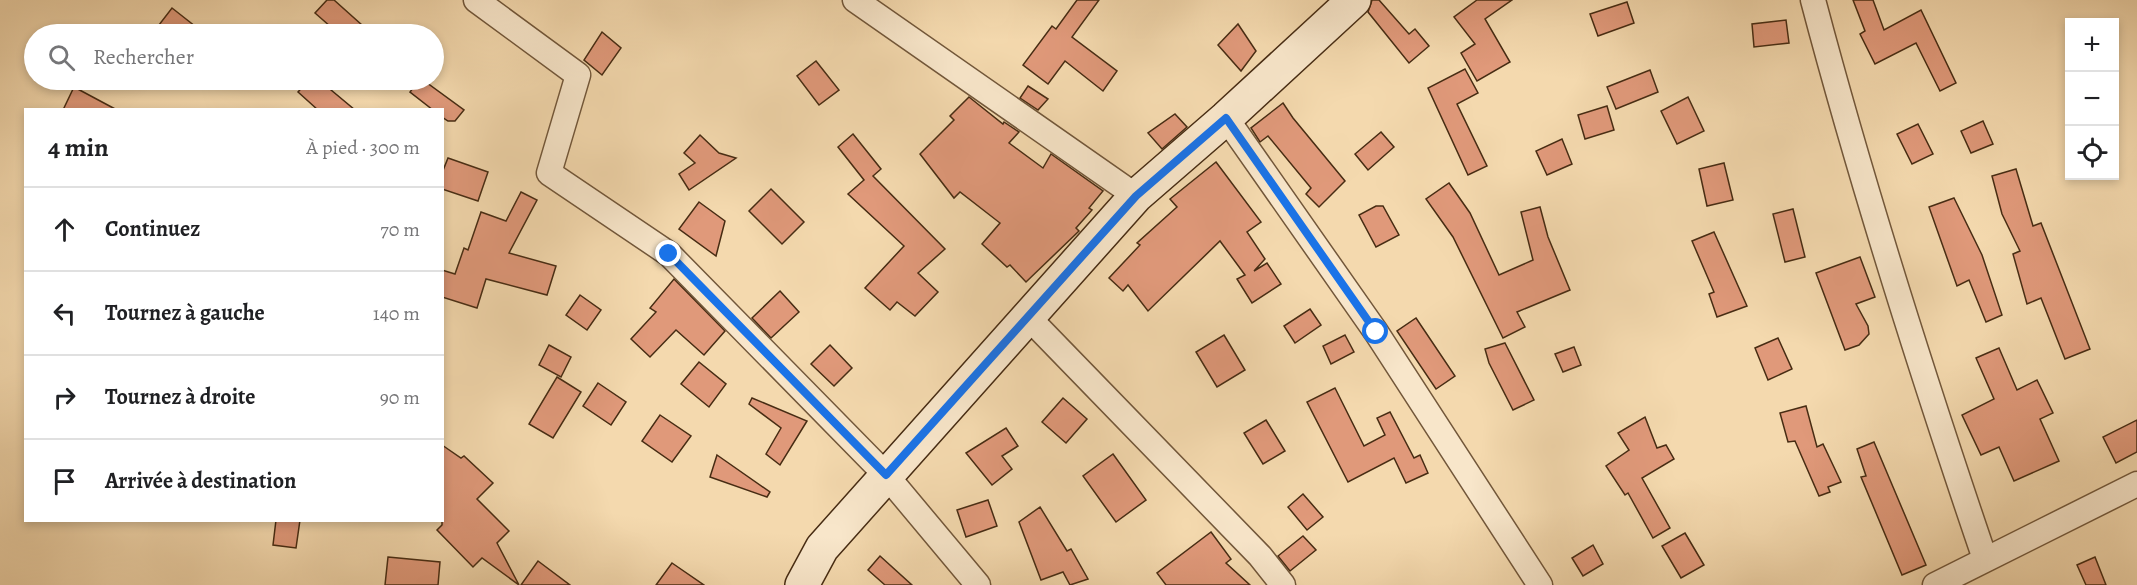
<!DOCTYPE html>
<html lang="fr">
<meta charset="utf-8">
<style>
:root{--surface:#fff;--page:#f6f6f6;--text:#202124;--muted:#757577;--line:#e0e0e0}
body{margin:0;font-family:Alegreya,serif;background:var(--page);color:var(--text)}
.controls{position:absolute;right:18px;top:18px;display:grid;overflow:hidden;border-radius:0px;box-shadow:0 3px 9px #0003}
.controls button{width:54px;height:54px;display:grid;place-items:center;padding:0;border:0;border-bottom:2px solid var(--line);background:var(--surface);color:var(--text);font:30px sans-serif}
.stop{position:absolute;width:18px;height:18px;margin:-14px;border:4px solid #1a73e8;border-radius:50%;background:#fff}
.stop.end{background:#1a73e8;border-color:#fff;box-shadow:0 2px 6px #0008}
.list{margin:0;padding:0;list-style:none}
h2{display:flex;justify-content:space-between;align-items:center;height:78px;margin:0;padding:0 24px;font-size:26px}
h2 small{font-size:20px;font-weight:400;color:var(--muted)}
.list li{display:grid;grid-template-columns:39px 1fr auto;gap:18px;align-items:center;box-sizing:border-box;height:84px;padding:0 24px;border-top:2px solid var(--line)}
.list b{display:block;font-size:22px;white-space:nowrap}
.list em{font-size:20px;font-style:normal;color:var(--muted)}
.icon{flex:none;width:33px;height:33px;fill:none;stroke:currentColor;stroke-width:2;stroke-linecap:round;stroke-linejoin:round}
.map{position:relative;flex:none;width:2137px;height:585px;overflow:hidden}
.search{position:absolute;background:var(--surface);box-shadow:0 3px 9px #0003;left:24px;top:24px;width:420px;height:66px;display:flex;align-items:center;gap:15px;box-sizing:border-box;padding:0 21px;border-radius:33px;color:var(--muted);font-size:22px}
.panel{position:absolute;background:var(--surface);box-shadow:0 3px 9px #0003;left:24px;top:108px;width:420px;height:414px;border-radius:0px}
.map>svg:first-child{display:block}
.building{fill:#e0997a;stroke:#472c13;stroke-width:1.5}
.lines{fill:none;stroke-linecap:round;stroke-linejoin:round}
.street-casing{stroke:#72573a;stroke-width:27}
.secondary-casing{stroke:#472c13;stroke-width:36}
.street{stroke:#f8e6ca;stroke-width:24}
.secondary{stroke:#f8e6ca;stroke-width:33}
.route{stroke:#1a73e8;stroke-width:8}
</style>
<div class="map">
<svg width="2137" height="585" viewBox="0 0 2137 585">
<rect width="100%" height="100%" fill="#f4d9ae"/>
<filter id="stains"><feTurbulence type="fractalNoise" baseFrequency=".00333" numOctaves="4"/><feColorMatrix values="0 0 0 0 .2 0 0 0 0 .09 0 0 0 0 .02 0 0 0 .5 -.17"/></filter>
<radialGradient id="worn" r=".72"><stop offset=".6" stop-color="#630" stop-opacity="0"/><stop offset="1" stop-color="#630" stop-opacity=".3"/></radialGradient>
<g class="building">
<path d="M327 0H334L372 34H339L315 13Z"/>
<path d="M1077 0H1099L1072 37 1117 71 1103 91 1065 61 1048 84 1023 65 1052 26 1056 29Z"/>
<path d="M1372 0H1379L1409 34 1415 29 1429 46 1409 63 1368 12Z"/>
<path d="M1477 0H1512L1485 19 1510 62 1477 81 1461 53 1475 44 1454 17Z"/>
<path d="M1853 0H1873L1884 30 1921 10 1956 83 1940 91 1916 43 1875 64 1860 34 1865 31Z"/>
<path d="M1627 2 1634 23 1598 36 1590 14Z"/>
<path d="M172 8 205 34H152Z"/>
<path d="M1786 20 1789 43 1754 47 1752 24Z"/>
<path d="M1238 24 1256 51 1241 71 1218 45Z"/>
<path d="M602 32 621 48 602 75 584 60Z"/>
<path d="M816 61 839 90 819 105 797 76Z"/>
<path d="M1465 69 1478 93 1457 104 1487 166 1468 175 1428 88Z"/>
<path d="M1650 70 1658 92 1616 109 1607 87Z"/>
<path d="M309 80H319L355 110H318L298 92Z"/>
<path d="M419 80H423L464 110 455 121H448L442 117V110H433L410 92Z"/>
<path d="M1028 86 1048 99 1038 110 1020 98Z"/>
<path d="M74 87 117 110H63Z"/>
<path d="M969 97 1003 124 1004 122 1019 132 1009 143 1043 168 1051 154 1103 191 1089 208 1092 210 1076 228 1079 231 1026 282 1010 265 1007 267 982 244 1000 223 960 192 954 198 920 154 954 120 950 116Z"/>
<path d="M1688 97 1704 131 1677 144 1661 111Z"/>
<path d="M1283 103 1293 118 1345 181 1319 207 1306 194 1311 188 1268 136 1260 142 1251 128Z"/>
<path d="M1607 106 1614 130 1585 139 1578 115Z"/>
<path d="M1175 114 1187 127 1162 149 1148 133Z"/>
<path d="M1983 121 1993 144 1971 153 1961 131Z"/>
<path d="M1918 124 1933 154 1912 164 1897 134Z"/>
<path d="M1381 132 1394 147 1368 170 1355 154Z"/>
<path d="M853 134 881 169 873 176 945 249 918 273 938 292 915 316 897 302 890 310 865 288 904 246 848 194 864 180 838 147Z"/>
<path d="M700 135 719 153 736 158 689 190 679 174 695 163 684 153Z"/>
<path d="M1562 139 1572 164 1547 175 1536 151Z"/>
<path d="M448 158 488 172 478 201 442 189V173Z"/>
<path d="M1216 162 1261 222 1247 232 1265 259 1254 271 1267 263 1281 284 1252 303 1237 279 1245 275 1220 241 1148 311 1128 285 1123 291 1109 278 1140 245 1137 243 1177 207 1170 199Z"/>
<path d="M1724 163 1733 200 1707 206 1699 169Z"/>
<path d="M2016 169 2033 226 2041 223 2090 349 2065 359 2041 298 2027 304 2013 254 2020 251 2002 214 1992 176Z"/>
<path d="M1449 183 1470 213 1499 275 1533 260 1521 212 1540 207 1548 237 1570 290 1517 312 1525 327 1503 338 1453 237 1426 199Z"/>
<path d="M771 189 804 222 782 244 749 211Z"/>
<path d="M521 192 537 200 509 253 556 266 547 295 486 279 477 308 442 297V270L455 274 464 248 468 250 481 212 506 221Z"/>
<path d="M1954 198 1982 255 2002 315 1986 322 1969 280 1957 286 1929 207Z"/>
<path d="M699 202 725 221 716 256 679 229Z"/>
<path d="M1376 206H1383L1399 235 1376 247 1359 215Z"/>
<path d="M1793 209 1805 257 1785 262 1773 214Z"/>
<path d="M1714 232 1747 306 1717 317 1709 294 1714 292 1692 241Z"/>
<path d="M1860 257 1875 297 1856 304 1868 326 1869 334 1859 345 1845 350 1816 273Z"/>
<path d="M674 279 725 331 704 355 676 330 650 357 631 339 656 312 650 308Z"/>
<path d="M780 291 799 312 771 338 752 318Z"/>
<path d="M580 295 601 310 587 330 566 315Z"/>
<path d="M1310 309 1321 325 1295 343 1284 326Z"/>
<path d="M1416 318 1455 376 1436 389 1397 331Z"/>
<path d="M1224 335 1245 370 1217 387 1196 352Z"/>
<path d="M1345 335 1354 352 1331 364 1323 346Z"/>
<path d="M1778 338 1792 369 1768 380 1755 348Z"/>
<path d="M1505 343 1534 400 1513 410 1489 363 1485 349Z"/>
<path d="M549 345 571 357 561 377 539 365Z"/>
<path d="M830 345 852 368 834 386 811 364Z"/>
<path d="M1574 347 1581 365 1563 372 1555 354Z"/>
<path d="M1999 348 2017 390 2037 380 2053 413 2040 419 2059 461 2014 481 1999 447 1981 455 1962 415 1994 399 1976 358Z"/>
<path d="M699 362 726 384 709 407 681 384Z"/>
<path d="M557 377 581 392 553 438 529 424Z"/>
<path d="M598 383 626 402 611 425 583 406Z"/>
<path d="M1335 388 1364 446 1385 435 1377 418 1390 412 1414 458 1420 455 1428 473 1406 483 1394 458 1348 482 1307 402Z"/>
<path d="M752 398 807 421 780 465 766 454 781 428 749 404Z"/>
<path d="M1063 398 1087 419 1066 443 1042 422Z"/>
<path d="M1806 406 1817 447 1823 444 1841 482 1828 487 1830 492 1819 496 1795 441 1788 442 1780 413Z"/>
<path d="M660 415 691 436 672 462 642 441Z"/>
<path d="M1645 417 1657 448 1666 445 1674 459 1642 478 1670 528 1653 538 1628 493 1625 495 1606 466 1629 450 1618 433Z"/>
<path d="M1266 420 1285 451 1263 464 1244 433Z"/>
<path d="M2137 420V452L2116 463 2103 437Z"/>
<path d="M1006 428 1018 446 1002 456 1012 469 992 485 966 453Z"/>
<path d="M1874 442 1926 565 1902 575 1861 477 1866 476 1857 449Z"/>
<path d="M442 445 461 458 464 456 493 483 477 499 509 531 497 543 519 585 482 558 473 567 437 530 442 525Z"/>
<path d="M1113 454 1146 500 1116 522 1083 476Z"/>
<path d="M717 455 770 492 767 497 710 477Z"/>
<path d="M1303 494 1323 517 1307 530 1288 507Z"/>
<path d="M988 500 997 526 966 537 957 510Z"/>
<path d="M1040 507 1067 551 1071 549 1088 579 1070 585 1063 572 1041 580 1019 522Z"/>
<path d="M276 520H300L296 548 273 545Z"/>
<path d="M1211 532 1231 559 1226 563 1250 585H1166L1157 573Z"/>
<path d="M1685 533 1704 565 1681 578 1662 546Z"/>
<path d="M1303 536 1316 550 1290 571 1278 556Z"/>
<path d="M1593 545 1603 564 1583 576 1572 558Z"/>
<path d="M880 556 912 585H885L868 570Z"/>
<path d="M388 557 440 562 438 585H385Z"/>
<path d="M2095 557 2106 585H2086L2077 565Z"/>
<path d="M538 561 570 585H521Z"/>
<path d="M672 563 704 585H656Z"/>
</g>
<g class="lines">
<g class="street-casing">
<g id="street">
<path d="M476 0 578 75 549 173 669 254 886 475 978 585"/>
<path d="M855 0 1136 196"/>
<path d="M1813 0C1863 189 1922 374 1985 559"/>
<path d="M1226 118 1376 332 1540 585"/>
<path d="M1028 317 1260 556 1283 585"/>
<path d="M1935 585 2137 484"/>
</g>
</g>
<g class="secondary-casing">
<path id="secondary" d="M802 585 822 548 1136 196 1226 118 1354 0"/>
</g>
<use href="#street" class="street"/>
<use href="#secondary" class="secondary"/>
</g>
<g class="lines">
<path class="route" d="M669 254 886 475 1136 196 1226 118 1376 332"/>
</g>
<rect width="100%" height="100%" filter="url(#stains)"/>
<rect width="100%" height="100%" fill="url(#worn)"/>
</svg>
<div class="controls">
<button>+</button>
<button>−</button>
<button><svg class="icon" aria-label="locate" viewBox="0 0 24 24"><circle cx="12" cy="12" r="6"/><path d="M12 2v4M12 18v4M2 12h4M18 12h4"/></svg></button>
</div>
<div class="stop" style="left:1376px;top:332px"></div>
<div class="stop end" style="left:669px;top:254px"></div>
<div class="search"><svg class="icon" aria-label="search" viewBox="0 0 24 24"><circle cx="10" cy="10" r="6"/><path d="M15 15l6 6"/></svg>Rechercher</div>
<section class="panel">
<h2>4 min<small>À pied · 300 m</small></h2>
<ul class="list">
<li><svg class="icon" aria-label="ahead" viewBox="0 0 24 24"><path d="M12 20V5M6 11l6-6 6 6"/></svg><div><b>Continuez</b></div><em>70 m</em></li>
<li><svg class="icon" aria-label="left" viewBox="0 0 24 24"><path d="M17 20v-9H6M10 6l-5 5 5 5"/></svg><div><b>Tournez à gauche</b></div><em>140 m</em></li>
<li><svg class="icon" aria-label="right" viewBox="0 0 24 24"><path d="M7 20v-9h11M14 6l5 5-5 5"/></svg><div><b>Tournez à droite</b></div><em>90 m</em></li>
<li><svg class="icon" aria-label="arrive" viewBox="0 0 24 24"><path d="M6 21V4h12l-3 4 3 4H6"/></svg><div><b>Arrivée à destination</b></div></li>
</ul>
</section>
</div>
